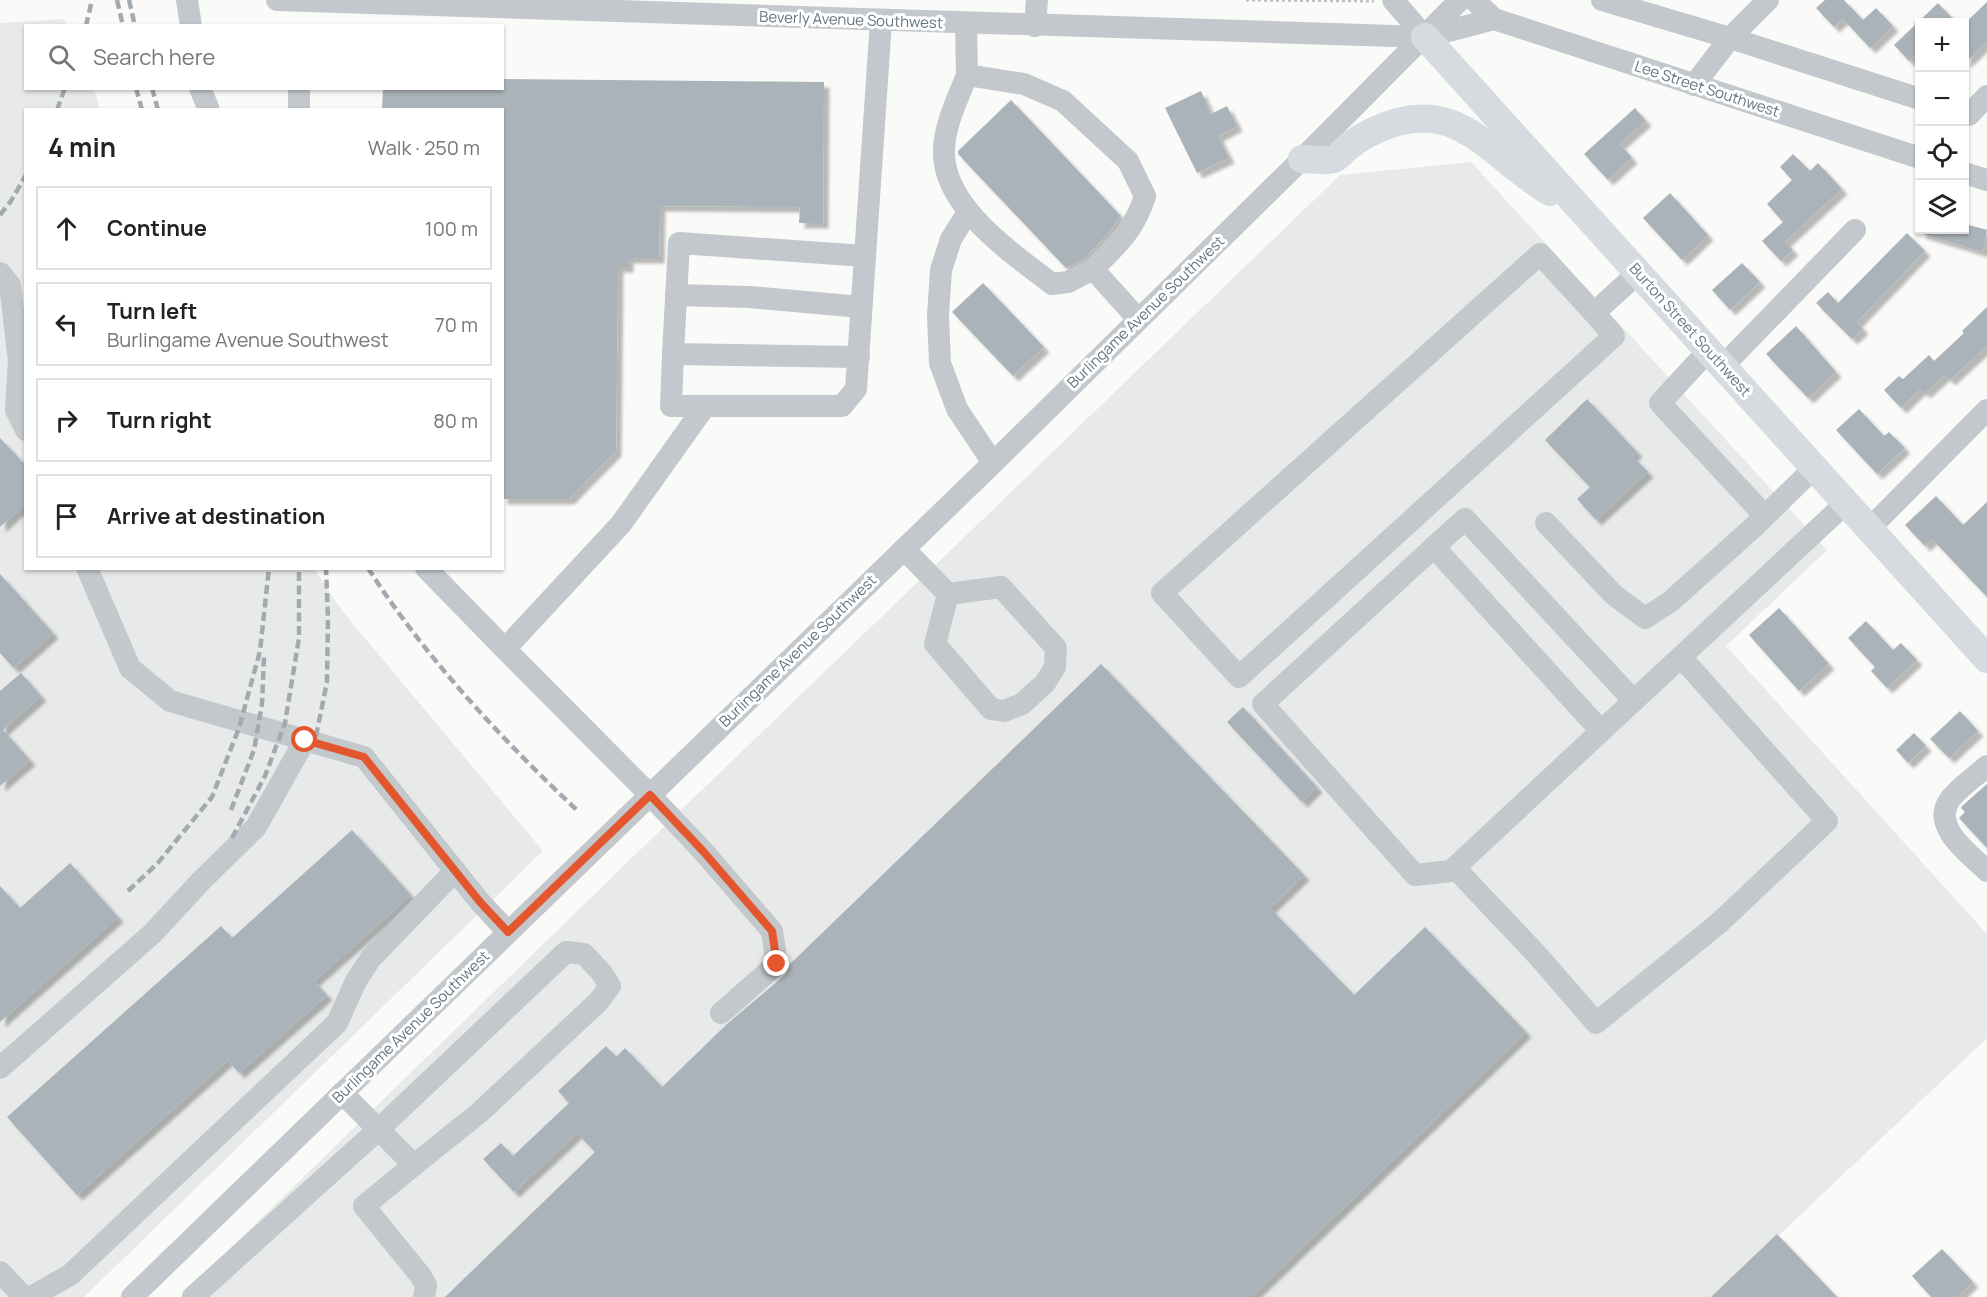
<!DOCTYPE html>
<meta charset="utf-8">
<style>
:root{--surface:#fff;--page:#f6f6f6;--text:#222;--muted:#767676;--line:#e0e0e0}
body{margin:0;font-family:Manrope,sans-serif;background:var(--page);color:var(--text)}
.controls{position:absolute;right:18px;top:18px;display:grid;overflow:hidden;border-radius:0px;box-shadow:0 2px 4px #0004}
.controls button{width:54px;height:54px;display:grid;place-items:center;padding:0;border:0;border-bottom:2px solid var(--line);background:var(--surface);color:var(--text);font:30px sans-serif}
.stop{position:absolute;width:18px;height:18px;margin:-14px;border:4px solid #e4572e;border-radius:50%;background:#fff}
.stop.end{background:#e4572e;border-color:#fff;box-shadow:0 2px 6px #0008}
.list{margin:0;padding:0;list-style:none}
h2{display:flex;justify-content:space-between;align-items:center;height:78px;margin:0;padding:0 24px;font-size:26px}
h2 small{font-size:20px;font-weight:400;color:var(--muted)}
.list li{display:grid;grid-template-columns:39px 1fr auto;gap:18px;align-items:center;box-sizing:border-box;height:84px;margin:0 12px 12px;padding:0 12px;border:2px solid var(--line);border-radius:0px}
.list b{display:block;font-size:22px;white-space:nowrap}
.list p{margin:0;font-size:20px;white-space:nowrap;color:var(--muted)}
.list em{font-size:20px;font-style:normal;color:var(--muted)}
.icon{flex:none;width:33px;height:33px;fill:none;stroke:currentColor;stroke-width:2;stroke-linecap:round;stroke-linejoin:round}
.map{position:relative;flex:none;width:1987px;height:1297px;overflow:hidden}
.search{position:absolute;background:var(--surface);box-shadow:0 2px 4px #0004;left:24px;top:24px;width:480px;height:66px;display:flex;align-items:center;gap:15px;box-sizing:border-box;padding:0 21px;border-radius:0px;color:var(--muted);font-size:22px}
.panel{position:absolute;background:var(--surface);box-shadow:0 2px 4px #0004;left:24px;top:108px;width:480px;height:462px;border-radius:0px}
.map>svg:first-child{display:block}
.built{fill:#e8e9e9}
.building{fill:#aab3b9;filter:url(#shadow)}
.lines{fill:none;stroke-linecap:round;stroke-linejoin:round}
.path{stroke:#bbbfc2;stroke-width:3;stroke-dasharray:3 3;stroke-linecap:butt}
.minor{stroke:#c3c8cc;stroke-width:22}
.major{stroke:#d6dbdf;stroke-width:28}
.rail{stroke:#a2aab0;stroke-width:4.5;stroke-dasharray:9 4.5;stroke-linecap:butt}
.route{stroke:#e4572e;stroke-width:8}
.labels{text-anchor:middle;stroke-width:6;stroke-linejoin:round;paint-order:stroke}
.street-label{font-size:15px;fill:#657683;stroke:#fff}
</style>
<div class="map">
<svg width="1987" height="1297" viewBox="0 0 1987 1297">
<defs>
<filter id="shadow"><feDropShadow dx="5.5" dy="5.5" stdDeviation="1.5" flood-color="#0004"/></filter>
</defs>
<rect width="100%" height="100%" fill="#fafaf8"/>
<g class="built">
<path d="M64 19 67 25 26 26V88L94 89 100 109 26 110V568L314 569 343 612 543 851 84 1297H0V23Z"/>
<path d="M1471 162 1827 550 1726 646 1987 934V1038L1714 1297H180L676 815 1340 175Z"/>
</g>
<g class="building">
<path d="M1825 0H1844L1863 20 1876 8 1893 26 1870 48 1843 19 1834 27 1816 8Z"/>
<path d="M1987 2V42L1965 63V23Z"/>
<path d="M1938 3 1956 22H1920V51L1909 61 1894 45Z"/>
<path d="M502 79 824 82 823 223H799L800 207 660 206 659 258H628V267H618L616 451 569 499H502V110H382L383 88H502Z"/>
<path d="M1201 91 1211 114 1227 106 1237 126 1218 136 1229 158 1197 173 1165 108Z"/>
<path d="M1011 100 1121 216 1107 235 1085 258 1066 268 958 154V151Z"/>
<path d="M1635 108 1646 121 1620 144 1632 158 1608 180 1584 154Z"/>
<path d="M1793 154 1810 171 1818 163 1842 189 1785 242 1793 250 1781 261 1762 241 1783 222 1767 204 1792 180 1780 167Z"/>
<path d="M1670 193 1708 235 1682 260 1643 218Z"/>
<path d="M1965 224 1987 230 1983 252 1920 233 1921 230H1965Z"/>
<path d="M1907 233 1925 251 1857 322 1863 329 1852 339 1816 303 1828 292 1838 303Z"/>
<path d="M1742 263 1760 282 1730 310 1712 290Z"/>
<path d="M983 283 1044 347 1013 376 952 312Z"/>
<path d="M1987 307V346L1950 380 1945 375 1925 393 1921 389 1901 408 1884 390 1899 376 1903 379 1929 355 1934 361 1964 333 1962 331Z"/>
<path d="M1796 326 1836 372 1808 398 1766 354Z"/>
<path d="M1587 399 1637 452 1632 456 1648 472 1596 520 1577 499 1590 487 1545 440Z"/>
<path d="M1859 409 1884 436 1889 432 1905 448 1877 474 1836 430Z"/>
<path d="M0 438 26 466V504L0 527Z"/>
<path d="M1936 496 1963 525 1987 502V597L1932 539 1925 546 1905 525Z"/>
<path d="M0 574 53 633 14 668 0 653Z"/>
<path d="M1779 608 1829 664 1799 691 1749 635Z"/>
<path d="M1866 621 1893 650 1901 643 1917 660 1887 688 1871 671 1875 667 1848 638Z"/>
<path d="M1101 664 1304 875 1270 908 1354 995 1425 927 1526 1032 1251 1297H445L595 1152 577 1133 514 1192 483 1159 501 1143 513 1156 569 1103 558 1091 606 1046 616 1057 625 1048 662 1087 727 1024 786 974 790 964Z"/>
<path d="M21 673 41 696 3 730 30 760 0 786V691Z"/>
<path d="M1243 707 1317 787 1302 802 1227 722Z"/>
<path d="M1960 711 1978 731 1949 758 1930 739Z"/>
<path d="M1914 733 1926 746 1908 763 1896 750Z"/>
<path d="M1987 784V848L1959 818 1965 812 1961 808 1962 806Z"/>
<path d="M352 830 411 895 314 981 327 995 239 1073 228 1060 77 1195 7 1117 221 926 232 938Z"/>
<path d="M70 863 118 917 0 1022V886L20 908Z"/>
<path d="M1777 1234 1837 1297H1711Z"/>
<path d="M1942 1249 1973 1282 1957 1297H1931L1912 1276Z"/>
</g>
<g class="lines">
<path class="path" d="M1246 0 1374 1"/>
<g class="minor">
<path d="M187 0 191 26"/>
<path d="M277 0 1425 37 1494 19"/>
<path d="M1393 0 1425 37"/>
<path d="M1474 0 1494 19 1920 158"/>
<path d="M1602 0 1730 38 1920 99"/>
<path d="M966 24 967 75 1024 84 1063 101 1128 161 1145 196C1135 229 1117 245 1093 269L1138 319"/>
<path d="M1035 26 1037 0"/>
<path d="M967 75C958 98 945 124 944 149 941 206 1012 253 1052 284L1068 282 1093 269"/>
<path d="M1694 85 1730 38 1768 0"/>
<path d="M200 88 209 110"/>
<path d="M299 110V88"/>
<path d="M1969 115 1987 96"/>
<path d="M1964 173 1987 180"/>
<path d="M968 212 951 239 941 270 938 315 940 363 957 409 993 463"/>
<path d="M0 273 10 285 19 361 16 410 26 430"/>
<path d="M676 295 749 297 861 307"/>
<path d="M1594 313 1540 254 1162 593 1239 677 1614 336 1594 313 1638 273"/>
<path d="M1708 351 1660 403 1765 516"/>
<path d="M673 354 671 406H705"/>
<path d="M859 357 673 354 679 243 865 256"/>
<path d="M1723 366 1855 230"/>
<path d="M1546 523 1614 595 1645 618 1670 602 1757 524 1815 467"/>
<path d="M1870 528 1987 410"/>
<path d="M1434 547 1465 519 1634 701"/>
<path d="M904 549 948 594 935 644 991 709 1004 711 1022 704 1045 683 1055 667 1056 648 1001 587 948 594"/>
<path d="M87 568 130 668 170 701 364 757 480 902 508 932"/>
<path d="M426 568 505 649 621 524 705 406H842L856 389 881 21"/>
<path d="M505 649 650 795 702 850 772 931 777 964 721 1013"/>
<path d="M1601 731 1434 547 1263 704 1415 875 1451 871 1480 844 1847 502"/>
<path d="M1987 766C1976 776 1961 786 1951 798 1929 826 1970 854 1987 871"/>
<path d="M1455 868 1539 957 1596 1023 1719 923 1827 821 1681 657"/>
<path d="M0 1068 153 933 201 881 256 827 305 740"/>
<path d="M342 1093 414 1165 364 1206 420 1275 426 1285 424 1297"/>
<path d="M0 1272 24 1297"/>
<path d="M31 1297 70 1275 337 1023 356 981 371 958 455 871"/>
<path d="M132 1297 993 463 1302 159 1460 0"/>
<path d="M193 1297 379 1129 566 952 584 954 601 972 610 986 598 1002 479 1113 414 1165"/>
</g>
<g class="major">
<path d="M1425 37 1987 659"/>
<path d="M1302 159C1311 159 1326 162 1334 159 1339 157 1344 150 1348 147 1357 140 1366 134 1376 130 1457 92 1489 156 1550 192"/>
</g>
<g class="rail">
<path d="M117 0 123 26"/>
<path d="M129 0 135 26"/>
<path d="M86 26 92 0"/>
<path d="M136 88 142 110"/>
<path d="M152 88 158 110"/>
<path d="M57 110 65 88"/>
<path d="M0 215 11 201 26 175"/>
<path d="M368 568C424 656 503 741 579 812"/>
<path d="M316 736 327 682 328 619 326 568"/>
<path d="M231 810 254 750 262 704 264 657"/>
<path d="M232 838 265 776 285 723 299 638V568"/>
<path d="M128 891 157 864 212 797 239 728 260 651 269 568"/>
</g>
</g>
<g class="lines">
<path class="route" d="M305 740 364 757 480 902 508 932 650 795 702 850 772 931 777 964"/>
</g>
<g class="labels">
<g class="street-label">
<text transform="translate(851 20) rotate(2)" y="5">Beverly Avenue Southwest</text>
<text transform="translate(1707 89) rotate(18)" y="5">Lee Street Southwest</text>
<text transform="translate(1146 312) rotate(-44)" y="5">Burlingame Avenue Southwest</text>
<text transform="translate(1690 330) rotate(48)" y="5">Burton Street Southwest</text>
<text transform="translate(798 651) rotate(-44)" y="5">Burlingame Avenue Southwest</text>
<text transform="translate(411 1027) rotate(-44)" y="5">Burlingame Avenue Southwest</text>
</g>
</g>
</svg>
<div class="controls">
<button>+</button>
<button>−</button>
<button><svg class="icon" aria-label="locate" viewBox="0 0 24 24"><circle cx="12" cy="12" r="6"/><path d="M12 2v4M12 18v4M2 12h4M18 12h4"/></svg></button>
<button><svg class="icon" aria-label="layers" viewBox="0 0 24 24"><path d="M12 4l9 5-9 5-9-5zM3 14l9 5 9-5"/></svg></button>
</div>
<div class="stop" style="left:305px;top:740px"></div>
<div class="stop end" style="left:777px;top:964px"></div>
<div class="search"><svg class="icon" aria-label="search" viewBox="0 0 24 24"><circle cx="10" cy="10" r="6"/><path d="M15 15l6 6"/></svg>Search here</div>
<section class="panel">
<h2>4 min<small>Walk · 250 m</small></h2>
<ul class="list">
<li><svg class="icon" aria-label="ahead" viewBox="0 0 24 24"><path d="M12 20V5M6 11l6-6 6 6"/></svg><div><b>Continue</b></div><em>100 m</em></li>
<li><svg class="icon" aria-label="left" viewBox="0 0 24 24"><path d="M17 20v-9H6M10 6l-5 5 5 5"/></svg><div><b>Turn left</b><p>Burlingame Avenue Southwest</p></div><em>70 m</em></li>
<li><svg class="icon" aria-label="right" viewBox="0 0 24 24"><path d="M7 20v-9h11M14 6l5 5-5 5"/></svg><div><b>Turn right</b></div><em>80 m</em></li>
<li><svg class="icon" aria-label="arrive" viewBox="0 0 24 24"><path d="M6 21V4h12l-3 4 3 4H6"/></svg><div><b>Arrive at destination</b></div></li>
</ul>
</section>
</div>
